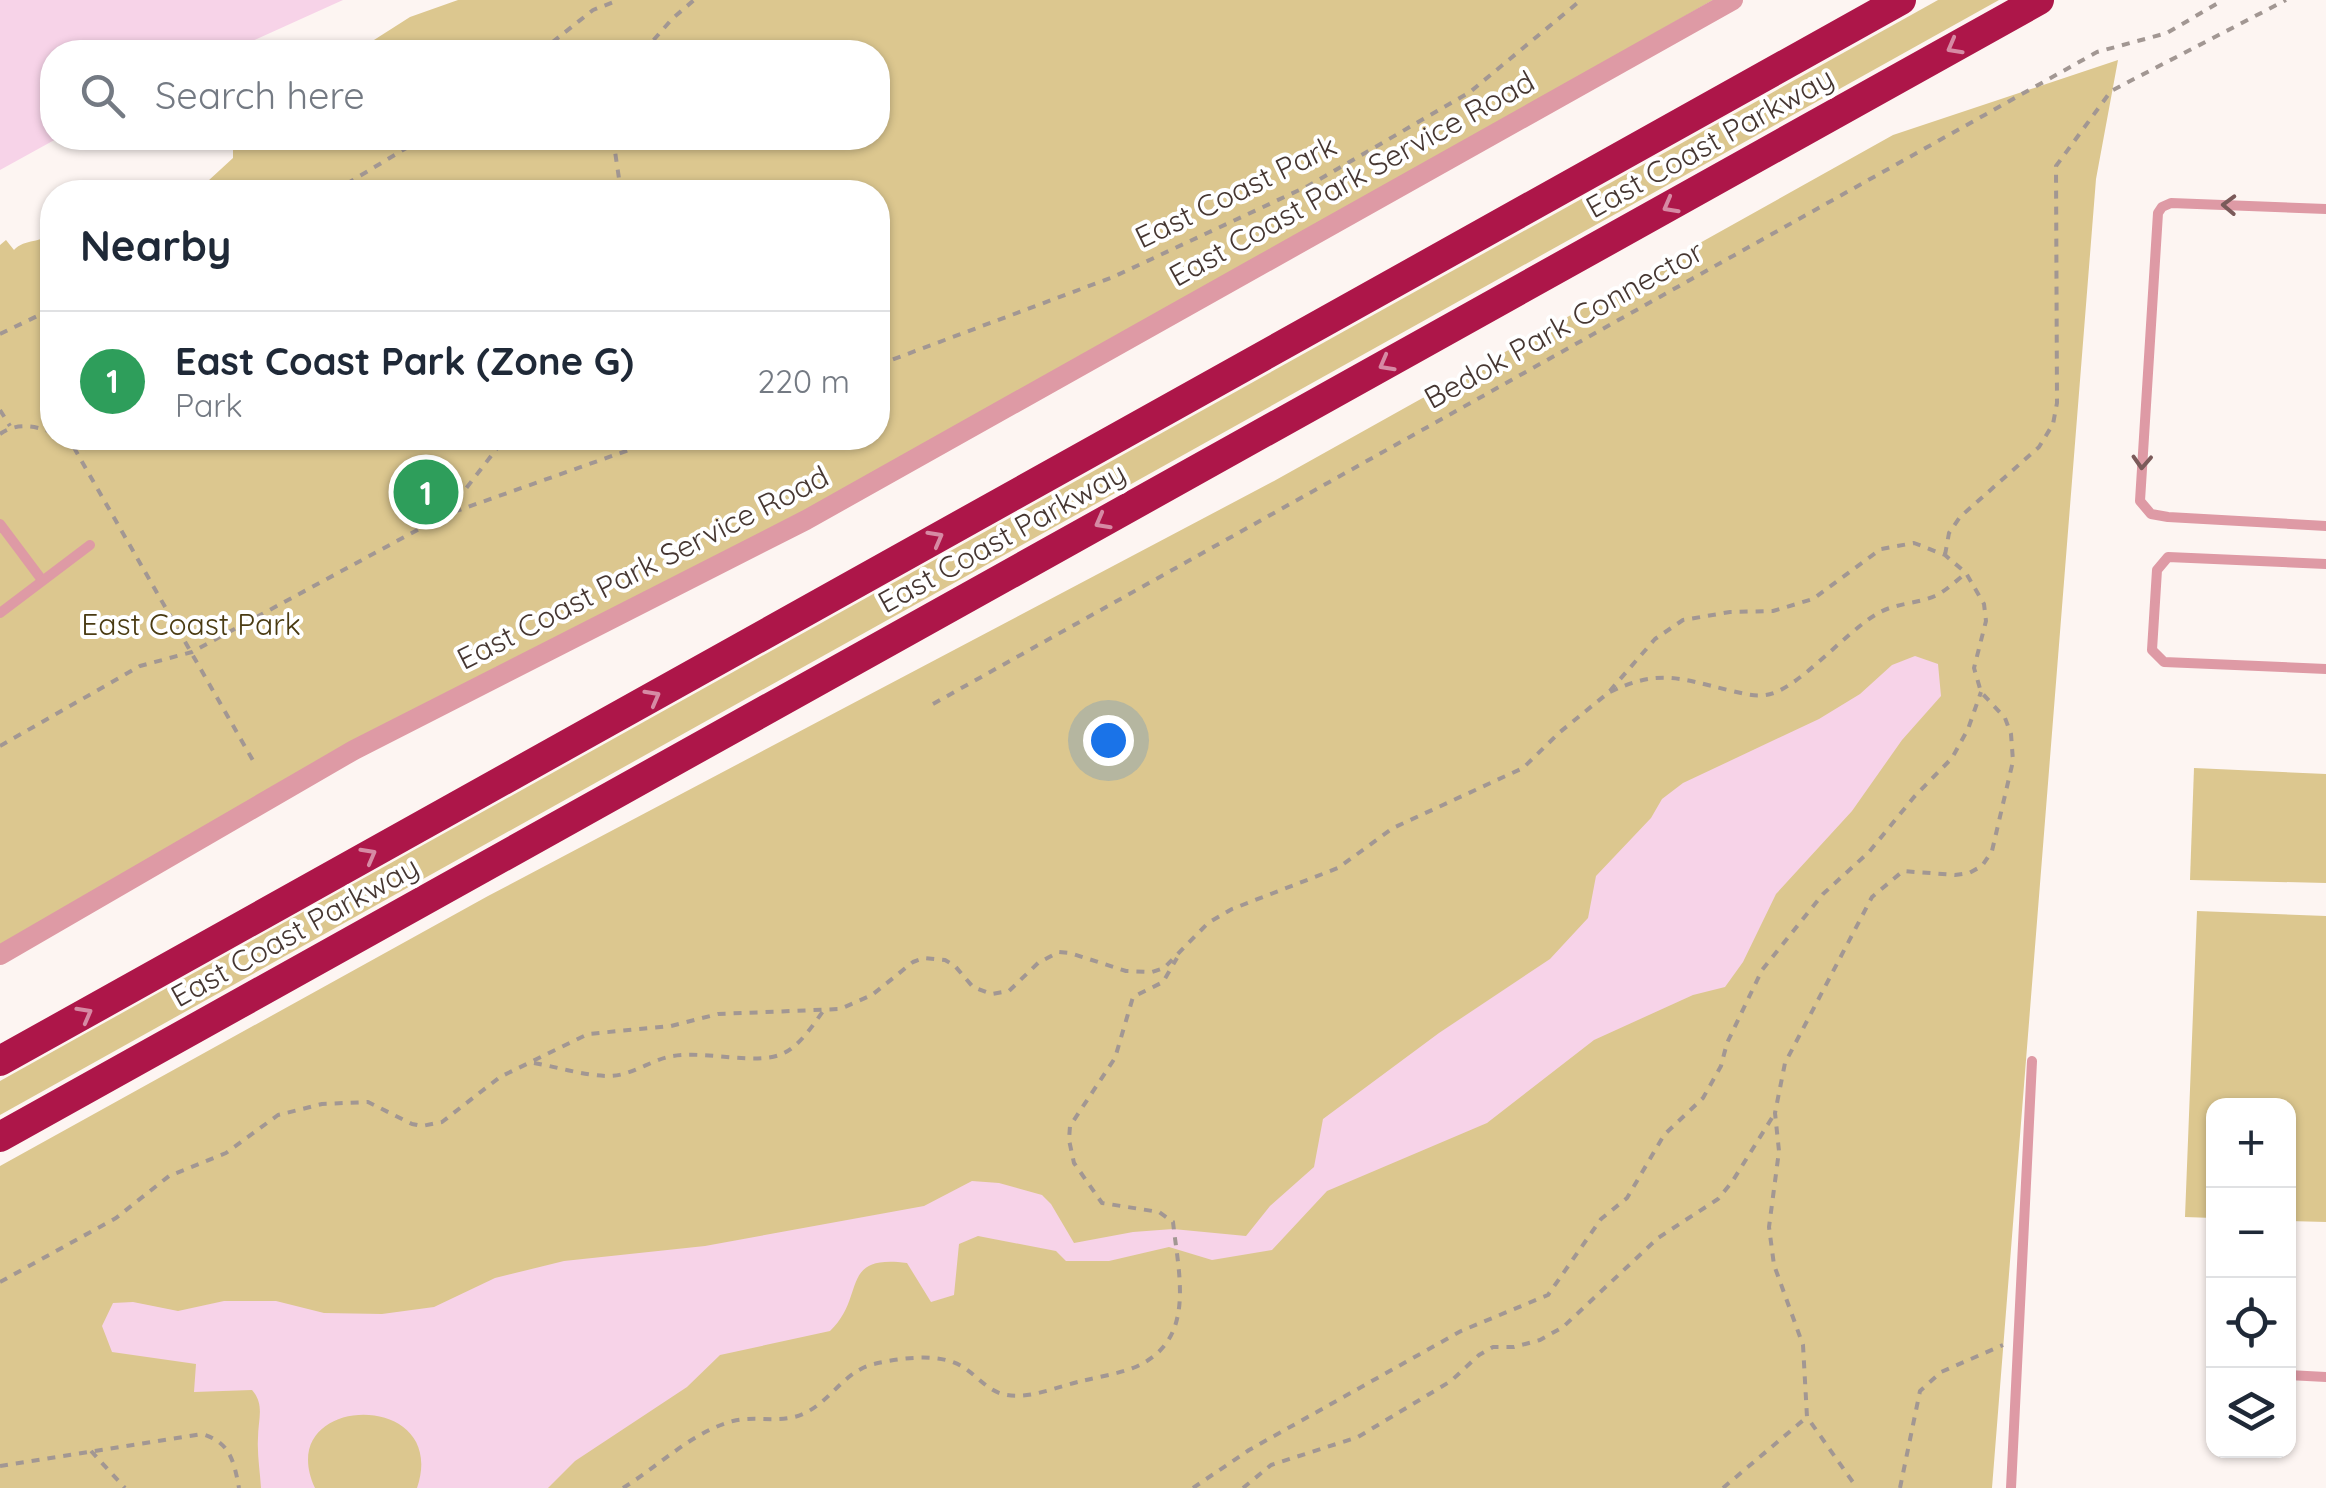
<!DOCTYPE html>
<meta charset="utf-8">
<style>
:root{--surface:#fff;--page:#f6f6f7;--text:#1f2937;--muted:#747a83;--line:#e0e1e3;--accent:#35735f}
body{margin:0;font-family:Quicksand,sans-serif;background:var(--page);color:var(--text)}
.controls{position:absolute;right:30px;bottom:30px;display:grid;overflow:hidden;border-radius:20px;box-shadow:0 2px 8px #0004}
.controls button{width:90px;height:90px;display:grid;place-items:center;padding:0;border:0;border-bottom:2px solid var(--line);background:var(--surface);color:var(--text);font:50px sans-serif}
.you{position:absolute;left:1108px;top:740px;width:35px;height:35px;margin:-25px;border:8px solid #fff;border-radius:50%;background:#1a73e8;box-shadow:0 0 0 15px #1a73e833}
.badge{display:grid;place-items:center;width:65px;height:65px;border-radius:50%;background:var(--accent);color:#fff;font-size:32px;font-weight:700}
.pin{position:absolute;translate:-50% -50%;border:5px solid #fff;box-shadow:0 2px 10px #0006}
.list{margin:0;padding:0;list-style:none}
h2{display:flex;justify-content:space-between;align-items:center;height:130px;margin:0;padding:0 40px;font-size:42px}
h2 small{font-size:32px;font-weight:400;color:var(--muted)}
.list li{display:grid;grid-template-columns:65px 1fr auto;gap:30px;align-items:center;box-sizing:border-box;height:140px;padding:0 40px;border-top:2px solid var(--line)}
.list b{display:block;font-size:38px;white-space:nowrap}
.list p{margin:0;font-size:32px;white-space:nowrap;color:var(--muted)}
.list em{font-size:32px;font-style:normal;color:var(--muted)}
.icon{flex:none;width:55px;height:55px;fill:none;stroke:currentColor;stroke-width:2;stroke-linecap:round;stroke-linejoin:round}
.map{position:relative;flex:none;width:2326px;height:1488px;overflow:hidden}
.search{position:absolute;background:var(--surface);box-shadow:0 2px 8px #0004;left:40px;top:40px;width:850px;height:110px;display:flex;align-items:center;gap:25px;box-sizing:border-box;padding:0 35px;border-radius:40px;color:var(--muted);font-size:38px}
.panel{position:absolute;background:var(--surface);box-shadow:0 2px 8px #0004;left:40px;top:180px;width:850px;height:270px;border-radius:40px}
.map>svg:first-child{display:block}
.green{fill:#dcc78f}
.water{fill:#f7d3e8}
.lines{fill:none;stroke-linecap:round;stroke-linejoin:round}
.path{stroke:#a29793;stroke-width:4;stroke-dasharray:8 8;stroke-linecap:butt}
.lane{stroke:#de9aa5;stroke-width:10}
.street{stroke:#de9aa5;stroke-width:20}
.highway{stroke:#ad1649;stroke-width:30}
.oneway{stroke:#d68aa4}
.oneway2{stroke:#7b5a5a}
.labels{text-anchor:middle;stroke-width:8;stroke-linejoin:round;paint-order:stroke}
.street-label{font-size:30px;fill:#463732;stroke:#fff}
.park-label{font-size:30px;fill:#4a3b12;stroke:#fff}
</style>
<div class="map">
<svg width="2326" height="1488" viewBox="0 0 2326 1488">
<rect width="100%" height="100%" fill="#fdf5f2"/>
<g class="green">
<path d="M458 0H1713L758 547 0 948V245L6 240 14 250C25 238 42 244 52 232V438H878V192H178L208 181 233 158V138H878V52H363V47L410 17Z"/>
<path d="M1938 0H1999L0 1115V1081Z"/>
<path d="M2118 60 2096 179 1992 1488H0V1166L488 896 1274 481 1893 135Z"/>
<path d="M2194 768 2326 774V883L2190 880Z"/>
<path d="M2197 911 2326 916V1222L2289 1221 2288 1106H2214L2213 1218 2185 1217Z"/>
</g>
<g class="water">
<path d="M0 0H343L228 52H52V138H58L0 170Z"/>
<path d="M1915 656 1938 664 1941 696 1902 740 1852 811 1776 894 1743 962 1725 987 1693 995 1594 1040 1487 1123 1327 1191 1272 1250 1212 1260 1169 1247 1109 1261H1066L1056 1251 978 1236 959 1244 954 1295 931 1302 907 1263C838 1254 867 1296 830 1331L720 1355 687 1387 575 1461 548 1488H417C451 1388 271 1393 315 1488H261C260 1471 257 1454 258 1438 258 1419 265 1405 252 1390L194 1392 196 1364 112 1352 102 1326 113 1303 133 1302 178 1311 224 1301H276L324 1313 382 1314 434 1307 495 1278 564 1261 705 1246 924 1206 972 1181 999 1183 1042 1195 1051 1204 1074 1243 1133 1232 1173 1229 1246 1236 1270 1206 1314 1167 1323 1119 1439 1033 1550 959 1588 918 1596 876 1651 818 1662 799 1683 783 1819 719 1860 694 1892 665Z"/>
</g>
<g class="lines">
<g class="path">
<path d="M540 52 593 10 619 0"/>
<path d="M643 52 672 19 694 0"/>
<path d="M613 138 621 192"/>
<path d="M333 192 423 138"/>
<path d="M0 334 52 309"/>
<path d="M878 365 1113 277 1308 186 1470 92 1581 0"/>
<path d="M0 410 10 426"/>
<path d="M0 434C17 422 34 426 52 432"/>
<path d="M61 438 73 446 255 764"/>
<path d="M447 513 505 438"/>
<path d="M1945 555 1949 533 1960 517 2039 447 2053 424 2057 403 2056 166 2111 91 2286 0"/>
<path d="M1610 692C1658 669 1679 678 1728 690 1741 693 1754 697 1766 695 1797 691 1845 632 1877 614 1894 603 1917 604 1935 596 1946 591 1957 580 1966 573"/>
<path d="M933 704 2097 52 2167 33 2223 0"/>
<path d="M0 746 140 666 192 652 445 515 663 438"/>
<path d="M534 1063C558 1067 585 1076 609 1076 630 1076 648 1062 668 1057 702 1049 754 1066 782 1054 800 1046 812 1026 824 1010"/>
<path d="M0 1282 116 1218 169 1176 226 1153 278 1115 322 1104 368 1102 412 1124 422 1126 442 1122 500 1077 588 1034 671 1026 718 1014 840 1009 872 995 913 962 924 958 945 960 955 966 973 987 992 994 1009 991 1038 963 1059 952 1070 953 1126 971 1152 972 1164 968 1208 923 1232 909 1338 868 1393 828 1523 768 1560 732 1608 693 1655 639 1683 620 1730 612 1773 611 1813 599 1881 549 1914 543 1945 555 1966 573 1984 604 1986 621 1974 668 1981 692 2005 718 2011 734 2013 761 1992 851 1982 866 1969 873 1955 875 1903 871 1872 897 1785 1063 1775 1113 1779 1151 1769 1227 1774 1265 1803 1345 1807 1417 1857 1488"/>
<path d="M91 1451 125 1488"/>
<path d="M0 1466 202 1434C230 1442 234 1461 239 1488"/>
<path d="M623 1488C659 1466 692 1432 733 1421 757 1415 784 1425 807 1412 832 1399 845 1371 874 1364 900 1358 940 1352 963 1367 979 1377 988 1392 1007 1395 1031 1399 1059 1386 1082 1381 1098 1377 1117 1374 1133 1368 1197 1342 1179 1277 1173 1222L1159 1212 1102 1203 1074 1163 1069 1140 1070 1126 1115 1058 1133 997 1163 982 1177 958"/>
<path d="M1193 1488 1249 1450 1461 1331 1548 1295 1601 1219 1627 1198 1664 1135 1703 1098 1721 1066 1727 1043 1762 970 1823 894 1869 852 1914 797 1952 758 1968 729 1981 692"/>
<path d="M1243 1488 1271 1465 1358 1437 1451 1381 1479 1355 1493 1347H1514L1540 1340 1563 1327 1658 1238 1718 1199 1732 1182 1775 1113"/>
<path d="M1723 1488 1807 1417"/>
<path d="M1900 1488 1920 1391 1941 1372 2003 1345"/>
</g>
<g class="lane">
<path d="M2326 209 2171 203 2162 207 2158 213 2140 501 2151 514 2168 517 2326 526"/>
<path d="M0 524 42 580"/>
<path d="M2326 564 2168 557 2157 570 2152 650 2164 662 2326 669"/>
<path d="M0 613 90 545"/>
<path d="M2288 1375 2326 1377"/>
<path d="M2011 1488 2032 1061"/>
</g>
<path class="street" d="M0 955 354 750 806 520 1733 0"/>
<g class="highway">
<path d="M0 1061 1901 0"/>
<path d="M0 1137 2039 0"/>
</g>
</g>
<defs><path id="oneway-chevron" d="M-2-3.5L2.5 0L-2 3.5" fill="none" stroke-width="1.6" stroke-linecap="round" stroke-linejoin="round" transform="scale(2.5)"/></defs>
<g class="oneway">
<use href="#oneway-chevron" transform="translate(1954 47) rotate(151)"/>
<use href="#oneway-chevron" transform="translate(1670 206) rotate(151)"/>
<use href="#oneway-chevron" transform="translate(1386 364) rotate(151)"/>
<use href="#oneway-chevron" transform="translate(1102 522) rotate(151)"/>
<use href="#oneway-chevron" transform="translate(936 538) rotate(-29)"/>
<use href="#oneway-chevron" transform="translate(653 697) rotate(-29)"/>
<use href="#oneway-chevron" transform="translate(369 855) rotate(-29)"/>
<use href="#oneway-chevron" transform="translate(85 1014) rotate(-29)"/>
</g>
<g class="oneway2">
<use href="#oneway-chevron" transform="translate(2229 205) rotate(-178)"/>
<use href="#oneway-chevron" transform="translate(2142 462) rotate(93)"/>
</g>
<g class="labels">
<g class="street-label">
<text transform="translate(1710 143) rotate(-29)" y="10">East Coast Parkway</text>
<text transform="translate(1352 179) rotate(-29)" y="10">East Coast Park Service Road</text>
<text transform="translate(1236 192) rotate(-26)" y="10">East Coast Park</text>
<text transform="translate(1564 325) rotate(-29)" y="10">Bedok Park Connector</text>
<text transform="translate(1002 538) rotate(-29)" y="10">East Coast Parkway</text>
<text transform="translate(643 568) rotate(-27)" y="10">East Coast Park Service Road</text>
<text transform="translate(295 932) rotate(-29)" y="10">East Coast Parkway</text>
</g>
<g class="park-label">
<text x="191" y="635">East Coast Park</text>
</g>
</g>
</svg>
<div class="controls">
<button>+</button>
<button>−</button>
<button><svg class="icon" aria-label="locate" viewBox="0 0 24 24"><circle cx="12" cy="12" r="6"/><path d="M12 2v4M12 18v4M2 12h4M18 12h4"/></svg></button>
<button><svg class="icon" aria-label="layers" viewBox="0 0 24 24"><path d="M12 4l9 5-9 5-9-5zM3 14l9 5 9-5"/></svg></button>
</div>
<div class="you"></div>
<div class="pin badge" style="left:426px;top:492px;background:#2e9e5b">1</div>
<div class="search"><svg class="icon" aria-label="search" viewBox="0 0 24 24"><circle cx="10" cy="10" r="6"/><path d="M15 15l6 6"/></svg>Search here</div>
<section class="panel">
<h2>Nearby<small></small></h2>
<ul class="list">
<li><span class="badge" style="background:#2e9e5b">1</span><div><b>East Coast Park (Zone G)</b><p>Park</p></div><em>220 m</em></li>
</ul>
</section>
</div>
